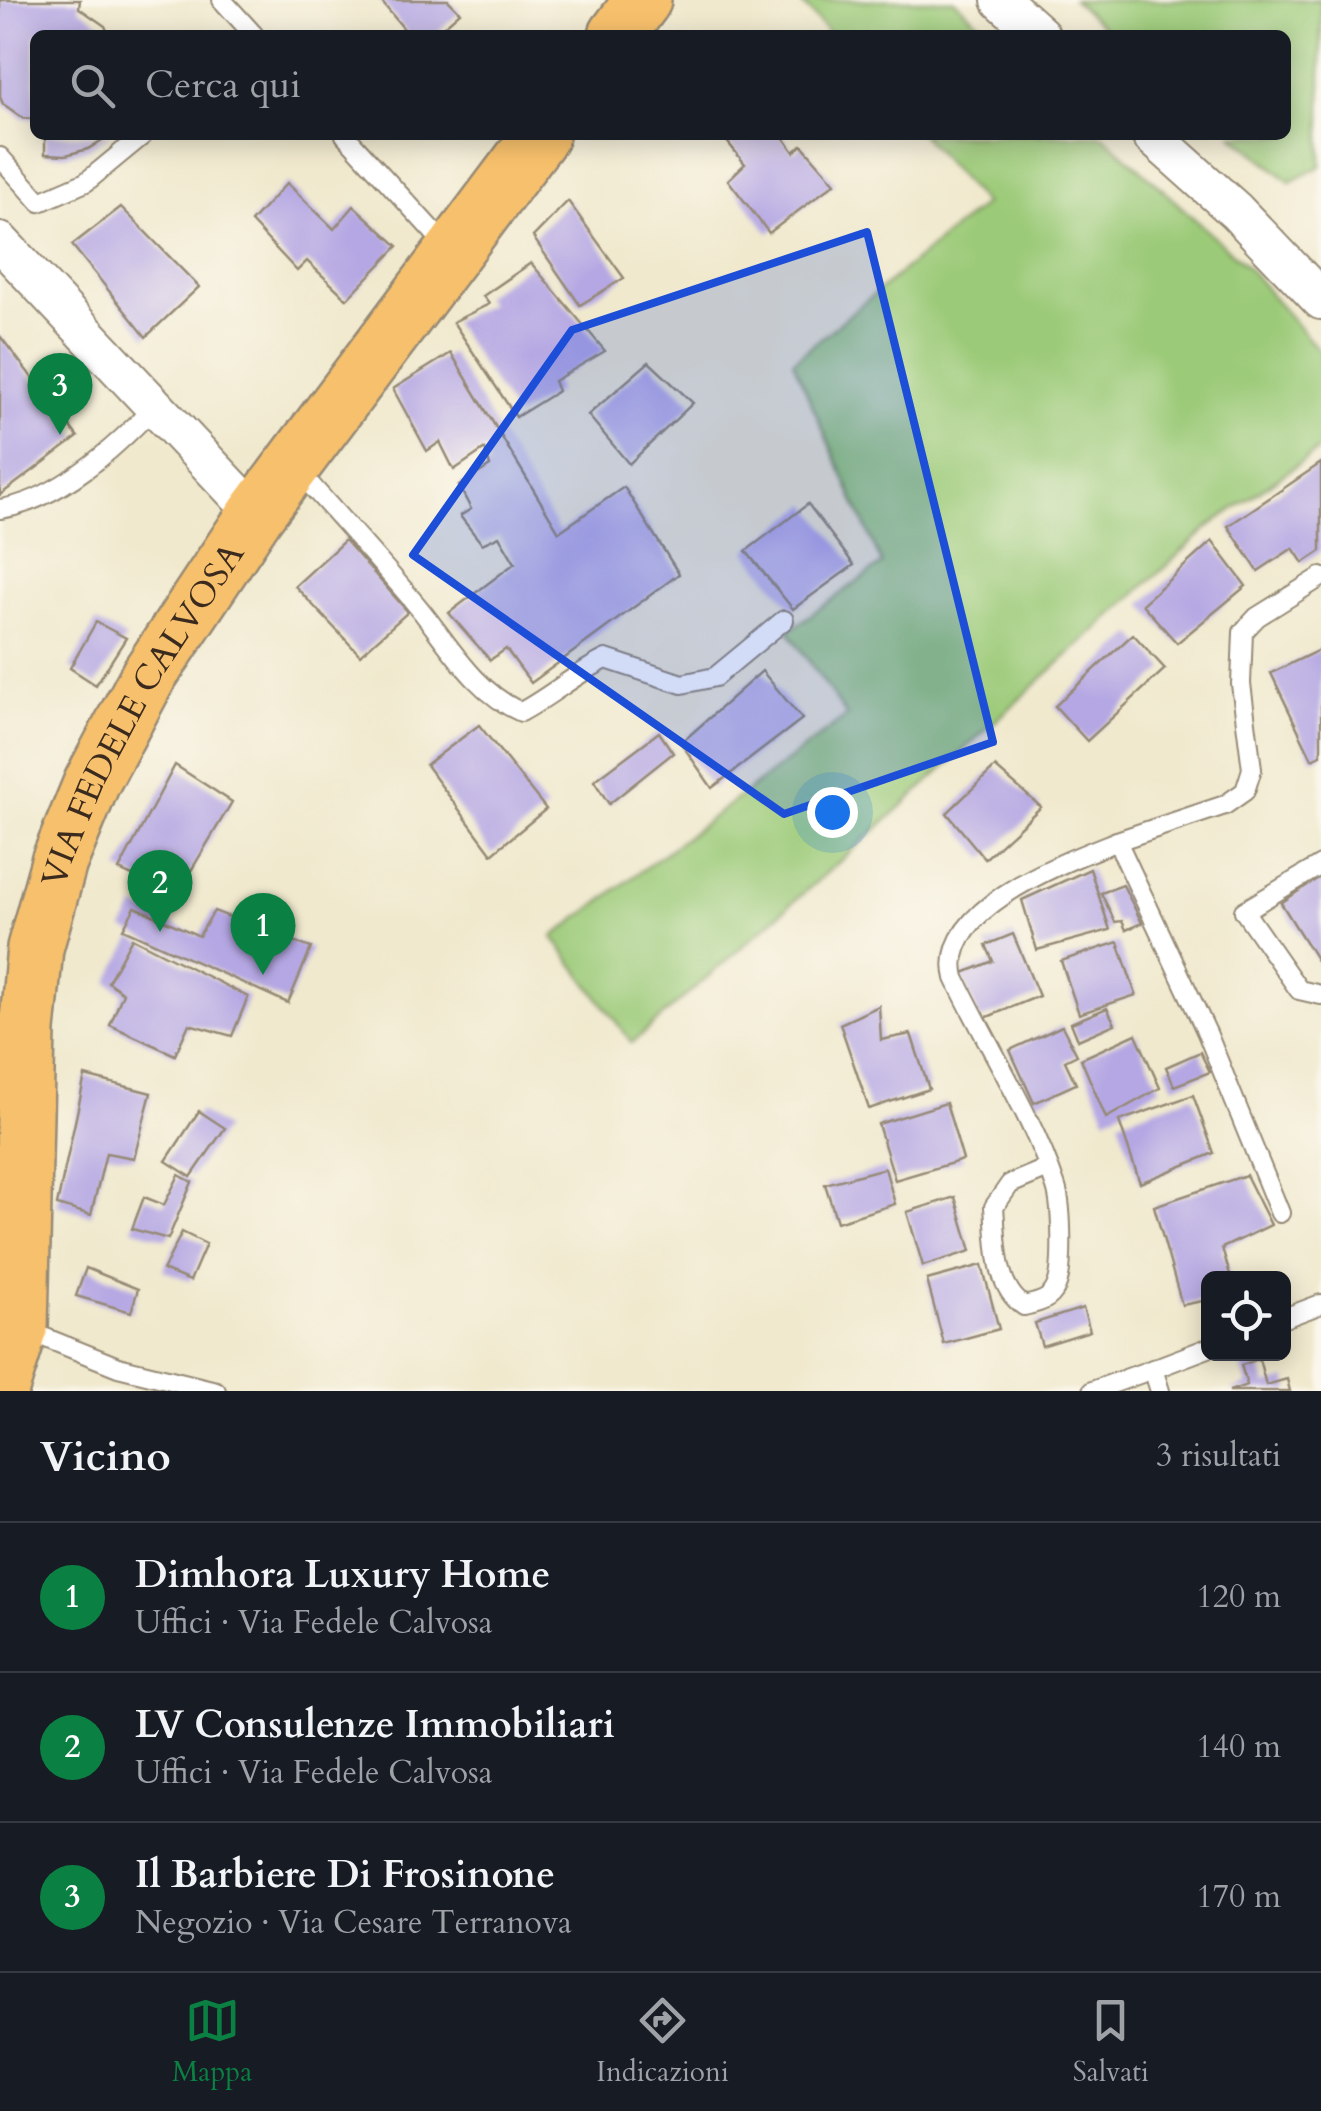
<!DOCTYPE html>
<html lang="it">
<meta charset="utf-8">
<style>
:root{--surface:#171b24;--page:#20242c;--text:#f1f3f6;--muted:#9ea1a6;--line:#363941;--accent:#0b8043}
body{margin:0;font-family:Cardo,serif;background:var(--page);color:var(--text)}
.controls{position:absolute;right:30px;bottom:30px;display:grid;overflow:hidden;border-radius:15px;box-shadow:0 5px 25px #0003}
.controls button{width:90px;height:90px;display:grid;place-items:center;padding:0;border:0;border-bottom:2px solid var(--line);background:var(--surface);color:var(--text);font:50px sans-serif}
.you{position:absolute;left:832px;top:812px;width:35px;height:35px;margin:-25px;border:8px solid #fff;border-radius:50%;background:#1a73e8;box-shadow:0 0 0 15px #1a73e833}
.badge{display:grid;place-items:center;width:65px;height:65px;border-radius:50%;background:var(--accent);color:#fff;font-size:32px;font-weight:700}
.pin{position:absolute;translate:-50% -82px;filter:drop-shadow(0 2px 5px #0008)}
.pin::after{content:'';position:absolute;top:52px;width:35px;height:30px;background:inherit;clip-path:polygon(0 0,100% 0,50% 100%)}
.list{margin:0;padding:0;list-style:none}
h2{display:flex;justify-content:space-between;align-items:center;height:130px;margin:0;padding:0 40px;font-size:42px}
h2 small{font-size:32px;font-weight:400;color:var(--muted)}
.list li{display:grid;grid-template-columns:65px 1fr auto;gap:30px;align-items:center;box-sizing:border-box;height:150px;padding:0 40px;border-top:2px solid var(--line)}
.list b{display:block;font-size:38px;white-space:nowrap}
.list p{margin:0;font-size:32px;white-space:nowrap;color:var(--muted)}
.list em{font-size:32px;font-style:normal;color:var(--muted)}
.icon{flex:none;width:55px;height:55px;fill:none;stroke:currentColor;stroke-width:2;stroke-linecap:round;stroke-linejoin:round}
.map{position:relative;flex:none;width:1321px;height:1391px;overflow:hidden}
.search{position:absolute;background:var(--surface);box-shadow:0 5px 25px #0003;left:30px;right:30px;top:30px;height:110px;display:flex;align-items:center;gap:25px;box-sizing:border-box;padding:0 35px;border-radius:15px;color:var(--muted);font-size:38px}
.sheet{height:580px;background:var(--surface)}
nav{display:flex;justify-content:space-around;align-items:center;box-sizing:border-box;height:140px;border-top:2px solid var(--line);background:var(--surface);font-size:28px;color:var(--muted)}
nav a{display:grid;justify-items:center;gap:5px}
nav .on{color:var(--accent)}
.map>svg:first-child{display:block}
.green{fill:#9bca78;stroke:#6b7a4b;stroke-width:2.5}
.building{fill:#b5a7e3}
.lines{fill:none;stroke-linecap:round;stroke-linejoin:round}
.service-casing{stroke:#968a76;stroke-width:22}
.minor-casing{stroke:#968a76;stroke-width:42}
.primary-casing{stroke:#968a76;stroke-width:60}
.service{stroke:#fff;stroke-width:18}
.minor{stroke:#fff;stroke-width:38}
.primary{stroke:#f7c06c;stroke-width:55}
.marked{fill:#1d4ed8;fill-opacity:0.2;stroke:#1d4ed8;stroke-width:8;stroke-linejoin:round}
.labels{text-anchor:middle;stroke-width:8;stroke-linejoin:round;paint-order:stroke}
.street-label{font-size:35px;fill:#3b2a1e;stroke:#fbf7ec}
</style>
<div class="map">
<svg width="1321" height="1391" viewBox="0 0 1321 1391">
<rect width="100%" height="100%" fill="#fbf7ec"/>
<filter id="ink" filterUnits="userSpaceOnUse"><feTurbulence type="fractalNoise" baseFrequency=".01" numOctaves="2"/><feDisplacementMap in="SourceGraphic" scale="20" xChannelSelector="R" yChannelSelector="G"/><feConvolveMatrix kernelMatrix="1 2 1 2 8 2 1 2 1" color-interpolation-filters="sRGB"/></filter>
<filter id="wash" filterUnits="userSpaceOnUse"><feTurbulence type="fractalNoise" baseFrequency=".0048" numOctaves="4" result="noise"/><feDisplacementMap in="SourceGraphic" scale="40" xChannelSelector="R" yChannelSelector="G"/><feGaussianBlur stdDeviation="2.25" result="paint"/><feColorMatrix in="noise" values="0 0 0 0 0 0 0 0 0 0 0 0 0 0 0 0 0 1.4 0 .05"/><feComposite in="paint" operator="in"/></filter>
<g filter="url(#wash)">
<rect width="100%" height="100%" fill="#f0e9ce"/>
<g class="green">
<path d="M799 0H954L992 35H831Z"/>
<path d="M1073 0H1321V166L1290 182 1233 135H1286V35H1112Z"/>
<path d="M922 135H1103L1246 266 1321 353V448L1211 525 880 826 632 1043 553 937 847 716 788 631 882 564 793 361 984 204Z"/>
</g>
<g id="blocks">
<g class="building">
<path d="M0 0H80L79 8 105 26 109 35H35V119L23 118 3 104 0 97Z"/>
<path d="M380 0H448L460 12 434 35H409Z"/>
<path d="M45 135H110L88 149 66 155 45 154Z"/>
<path d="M722 135H782L794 152 802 145 835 183 769 233 728 180 745 164Z"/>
<path d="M287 183 334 229 354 206 398 246 347 299 307 261 297 271 251 222Z"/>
<path d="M568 201 624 278 580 305 533 237Z"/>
<path d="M121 207 199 287 146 337 72 245Z"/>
<path d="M531 263 605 351 554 381 558 391 516 417 453 322 489 304 483 296Z"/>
<path d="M0 336 78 437 0 495Z"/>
<path d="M451 353 559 532 624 487 679 574 531 683 506 649 490 660 449 613 515 563 499 536 482 544 460 516 471 509 459 486 490 466 485 449 454 470 440 442 427 451 393 389Z"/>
<path d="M649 362 693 403 629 464 588 415Z"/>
<path d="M1321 463V551L1303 563 1293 548 1258 571 1228 526Z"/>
<path d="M808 504 854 565 793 609 746 551Z"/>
<path d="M345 540 408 612 360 655 295 586Z"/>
<path d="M1212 541 1246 586 1177 643 1142 604Z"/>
<path d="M96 622 126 638 96 685 70 668Z"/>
<path d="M1133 634 1165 669 1087 741 1055 706Z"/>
<path d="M1321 649V755L1312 759 1271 673Z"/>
<path d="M762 671 802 719 712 788 681 743Z"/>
<path d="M479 725 546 809 492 854 426 765Z"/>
<path d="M659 732 673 753 609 804 594 781Z"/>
<path d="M175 765 232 802 176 896 119 870Z"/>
<path d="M995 767 1041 807 985 859 947 813Z"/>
<path d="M1090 869 1110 930 1037 950 1022 900Z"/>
<path d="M1321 876V967L1281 903Z"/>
<path d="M1123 885 1142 923 1126 930 1122 921 1115 922 1101 893Z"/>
<path d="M135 907 199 936 214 911 311 948 288 1003 123 929Z"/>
<path d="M1013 934 1039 996 980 1020 961 974 993 961 986 945Z"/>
<path d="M132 938 248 997 232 1036 189 1024 175 1055 110 1025 123 993 108 982Z"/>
<path d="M1118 942 1136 995 1079 1014 1061 961Z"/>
<path d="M879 1006 881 1040 911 1034 929 1089 869 1109 840 1024Z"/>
<path d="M1107 1008 1115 1024 1078 1040 1071 1023Z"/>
<path d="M1062 1026 1077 1055 1065 1061 1076 1084 1034 1103 1010 1050Z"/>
<path d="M1136 1034 1160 1088 1106 1118 1081 1059Z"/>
<path d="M1200 1052 1210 1072 1174 1086 1166 1067Z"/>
<path d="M85 1076 151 1093 134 1158 106 1153 91 1215 57 1205Z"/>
<path d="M1193 1095 1214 1153 1140 1183 1119 1121Z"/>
<path d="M946 1103 963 1160 895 1180 878 1124Z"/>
<path d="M199 1111 225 1128 191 1177 166 1161Z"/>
<path d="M885 1168 895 1204 837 1222 825 1184Z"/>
<path d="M179 1175 192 1182 168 1239 132 1229 144 1197 164 1205Z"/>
<path d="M1246 1175 1271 1225 1222 1248 1231 1278H1208V1300L1182 1305 1154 1206Z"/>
<path d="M955 1197 971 1251 923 1266 907 1212Z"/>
<path d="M182 1232 206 1244 190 1281 163 1270Z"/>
<path d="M982 1265 999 1329 944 1344 927 1280Z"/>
<path d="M86 1268 138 1289 131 1312 76 1296Z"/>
<path d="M1083 1308 1090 1331 1042 1346 1035 1323Z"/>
<path d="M1259 1359 1266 1385 1287 1379 1290 1391H1229L1247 1385 1241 1365Z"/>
</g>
</g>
</g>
<g filter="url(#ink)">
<use href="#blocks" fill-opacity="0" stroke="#968a76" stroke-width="2.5"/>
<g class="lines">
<g class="service-casing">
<g id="service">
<path d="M222 0 254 35"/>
<path d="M345 135 449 249"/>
<path d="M0 157 40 202 86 182 143 135"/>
<path d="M295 467C336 514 379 560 419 608 450 646 475 692 521 712 551 696 575 674 606 659L682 684 715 677 784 620"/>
<path d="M0 509C58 501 116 447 155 406"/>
<path d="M1321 865 1244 911 1299 990 1321 995"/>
<path d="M1048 1168 1010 1184 994 1207C997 1240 994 1286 1024 1306 1037 1303 1050 1301 1056 1287 1064 1271 1062 1205 1056 1187 1032 1115 988 1047 955 978 937 908 1067 861 1117 841"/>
<path d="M1280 1213 1207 1033 1117 841 1225 805 1245 791 1252 769 1241 684 1243 632 1257 617 1321 577"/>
<path d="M1284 1318 1321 1304"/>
<path d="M26 1330 118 1367 216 1391"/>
<path d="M1153 1369 1208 1348"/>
<path d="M1092 1391 1153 1369 1160 1391"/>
</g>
</g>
<g class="minor-casing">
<g id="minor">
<path d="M1001 0 1040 35"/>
<path d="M1151 135 1236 211 1321 300"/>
<path d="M0 242 256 514"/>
</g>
</g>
<g class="primary-casing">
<g id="primary">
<path d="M617 35 643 0"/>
<path id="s1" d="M0 1391 20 1328 27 1030 35 948 59 862 92 782 149 675 256 514 541 135"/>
</g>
</g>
<use href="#service" class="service"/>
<use href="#minor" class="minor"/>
<use href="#primary" class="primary"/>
</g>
</g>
<path class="marked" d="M867 232 993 742 784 814 413 555 572 330Z"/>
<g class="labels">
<g class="street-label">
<text dy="12" stroke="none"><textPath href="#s1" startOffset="705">VIA FEDELE CALVOSA</textPath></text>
</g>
</g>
</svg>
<div class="controls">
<button><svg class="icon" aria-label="locate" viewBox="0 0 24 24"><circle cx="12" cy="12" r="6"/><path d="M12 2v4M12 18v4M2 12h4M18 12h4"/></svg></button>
</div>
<div class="you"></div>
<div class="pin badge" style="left:263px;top:975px">1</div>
<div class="pin badge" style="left:160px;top:932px">2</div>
<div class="pin badge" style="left:60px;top:435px">3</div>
<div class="search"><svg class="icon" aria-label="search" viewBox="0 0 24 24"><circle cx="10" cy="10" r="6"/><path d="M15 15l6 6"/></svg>Cerca qui</div>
</div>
<section class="sheet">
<h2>Vicino<small>3 risultati</small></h2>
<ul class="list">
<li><span class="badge">1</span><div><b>Dimhora Luxury Home</b><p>Uffici · Via Fedele Calvosa</p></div><em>120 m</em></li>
<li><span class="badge">2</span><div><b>LV Consulenze Immobiliari</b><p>Uffici · Via Fedele Calvosa</p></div><em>140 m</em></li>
<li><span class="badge">3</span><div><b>Il Barbiere Di Frosinone</b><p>Negozio · Via Cesare Terranova</p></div><em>170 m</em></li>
</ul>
</section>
<nav>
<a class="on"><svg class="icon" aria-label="map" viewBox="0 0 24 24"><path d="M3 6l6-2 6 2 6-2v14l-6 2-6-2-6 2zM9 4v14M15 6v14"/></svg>Mappa</a>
<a><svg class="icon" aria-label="directions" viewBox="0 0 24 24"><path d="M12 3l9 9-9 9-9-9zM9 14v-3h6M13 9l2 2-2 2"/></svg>Indicazioni</a>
<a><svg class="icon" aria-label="saved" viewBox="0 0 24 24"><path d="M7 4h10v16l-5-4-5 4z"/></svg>Salvati</a>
</nav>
